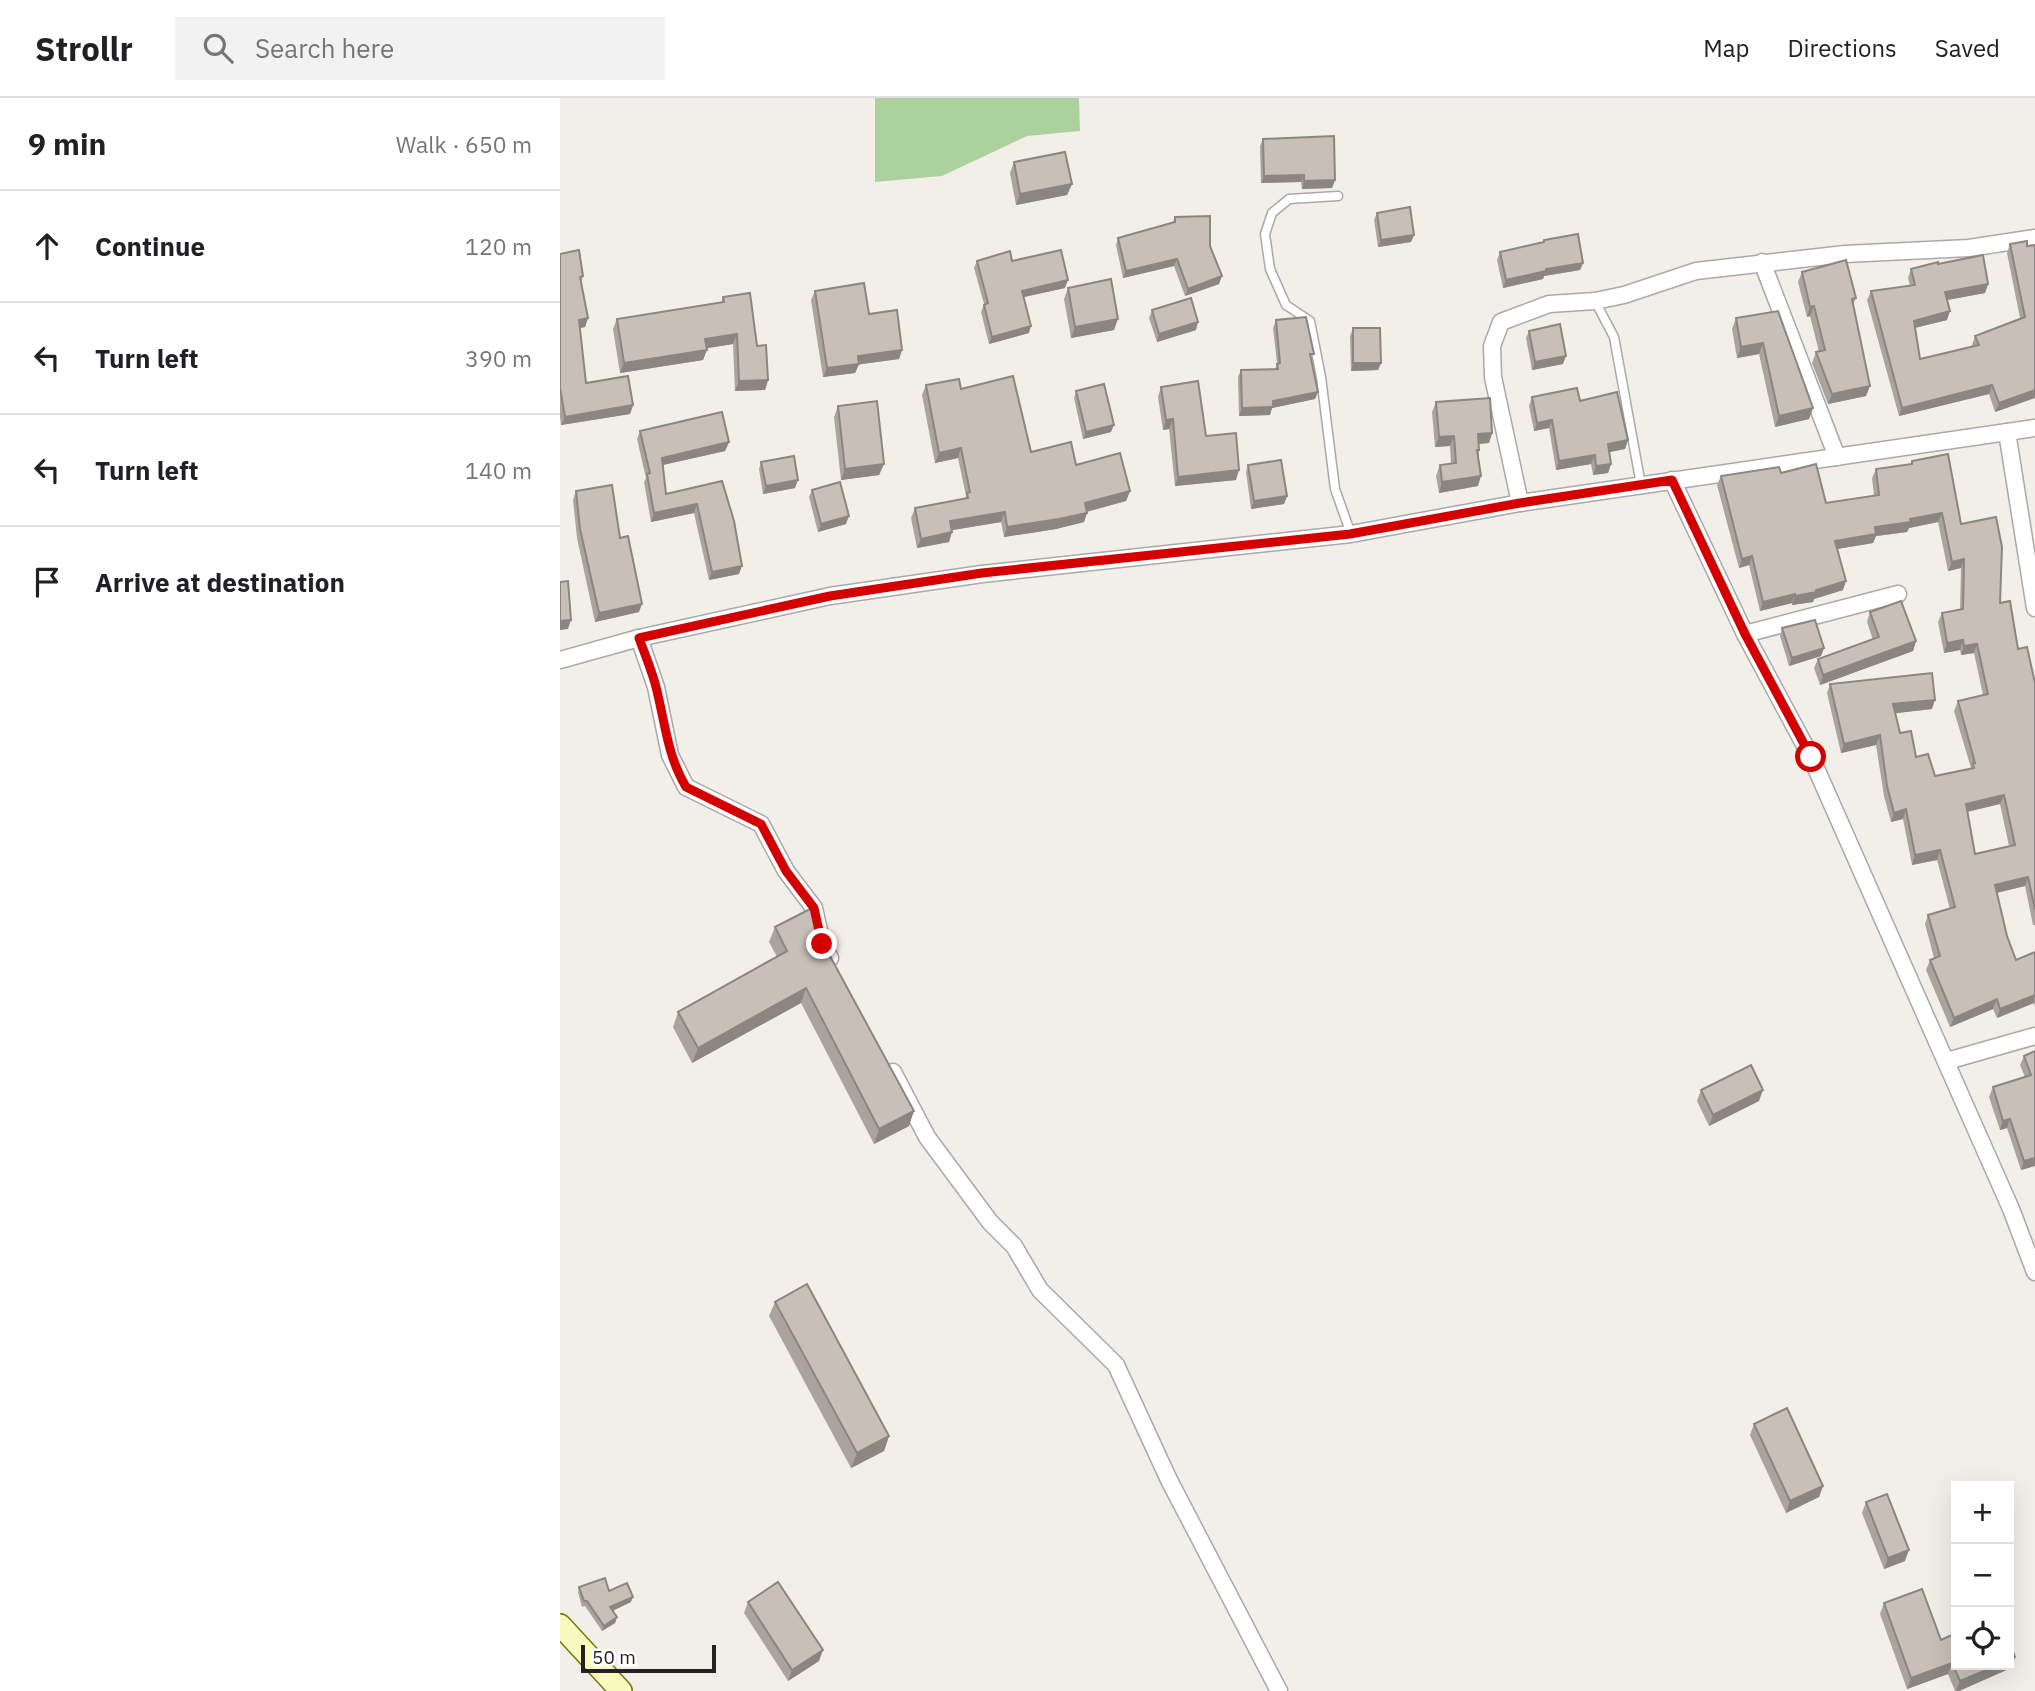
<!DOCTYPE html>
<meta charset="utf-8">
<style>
:root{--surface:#fff;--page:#f2f2f2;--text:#202124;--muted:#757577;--line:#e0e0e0}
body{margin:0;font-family:"IBM Plex Sans",sans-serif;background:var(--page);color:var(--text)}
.controls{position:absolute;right:21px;bottom:21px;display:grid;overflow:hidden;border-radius:0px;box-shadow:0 7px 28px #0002}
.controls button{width:63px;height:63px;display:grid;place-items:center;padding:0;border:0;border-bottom:2px solid var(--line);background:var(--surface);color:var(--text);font:35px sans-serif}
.scale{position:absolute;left:21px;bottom:18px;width:135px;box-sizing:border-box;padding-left:7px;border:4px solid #222;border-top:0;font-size:19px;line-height:24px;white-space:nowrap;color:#222;-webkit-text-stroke:5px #fff;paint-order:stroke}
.stop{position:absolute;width:21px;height:21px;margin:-16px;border:5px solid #d40000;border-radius:50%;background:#fff}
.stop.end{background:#d40000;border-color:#fff;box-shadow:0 2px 7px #0008}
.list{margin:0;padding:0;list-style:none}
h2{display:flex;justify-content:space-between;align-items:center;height:91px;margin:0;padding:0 28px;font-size:30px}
h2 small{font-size:23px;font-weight:400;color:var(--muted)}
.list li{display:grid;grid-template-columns:46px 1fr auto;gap:21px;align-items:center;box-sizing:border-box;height:112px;padding:0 28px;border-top:2px solid var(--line)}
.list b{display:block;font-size:26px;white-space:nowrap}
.list em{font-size:23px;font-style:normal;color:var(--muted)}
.icon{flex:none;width:38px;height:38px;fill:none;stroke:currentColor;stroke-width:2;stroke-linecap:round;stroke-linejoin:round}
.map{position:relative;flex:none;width:1475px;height:1593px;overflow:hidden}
header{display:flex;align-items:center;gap:42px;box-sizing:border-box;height:98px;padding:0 35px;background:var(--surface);border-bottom:2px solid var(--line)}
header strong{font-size:33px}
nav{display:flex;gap:38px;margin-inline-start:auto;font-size:24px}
.search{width:490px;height:63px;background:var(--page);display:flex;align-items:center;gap:18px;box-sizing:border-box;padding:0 24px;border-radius:0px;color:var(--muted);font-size:26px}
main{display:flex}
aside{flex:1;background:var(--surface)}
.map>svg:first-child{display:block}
.forest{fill:#add19e}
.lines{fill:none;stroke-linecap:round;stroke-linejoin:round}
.service-casing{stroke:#a9a9a9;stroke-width:11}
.minor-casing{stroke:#a9a9a9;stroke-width:19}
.secondary-casing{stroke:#707d05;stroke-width:24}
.service{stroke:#fff;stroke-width:8}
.minor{stroke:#fff;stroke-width:16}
.secondary{stroke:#f7fabf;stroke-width:21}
.wall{fill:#aba49e;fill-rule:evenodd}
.shaded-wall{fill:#8b8681}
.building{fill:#c7bfb8;stroke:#8b8681;stroke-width:2;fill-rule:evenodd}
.route{stroke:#d40000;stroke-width:9}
</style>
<header>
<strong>Strollr</strong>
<div class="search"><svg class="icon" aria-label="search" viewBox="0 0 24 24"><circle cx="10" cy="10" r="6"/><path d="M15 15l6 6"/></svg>Search here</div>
<nav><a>Map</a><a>Directions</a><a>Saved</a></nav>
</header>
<main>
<aside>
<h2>9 min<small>Walk · 650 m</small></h2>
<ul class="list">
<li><svg class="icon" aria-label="ahead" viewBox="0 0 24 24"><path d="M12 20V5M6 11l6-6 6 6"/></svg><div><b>Continue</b></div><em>120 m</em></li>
<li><svg class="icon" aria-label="left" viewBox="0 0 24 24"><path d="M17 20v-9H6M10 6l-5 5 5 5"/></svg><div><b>Turn left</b></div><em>390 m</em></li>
<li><svg class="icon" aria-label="left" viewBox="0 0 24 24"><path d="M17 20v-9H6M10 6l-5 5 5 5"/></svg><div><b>Turn left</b></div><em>140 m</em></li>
<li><svg class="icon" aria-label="arrive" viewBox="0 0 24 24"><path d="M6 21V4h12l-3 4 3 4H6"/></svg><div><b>Arrive at destination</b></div></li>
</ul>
</aside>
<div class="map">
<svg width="1475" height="1593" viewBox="0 0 1475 1593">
<rect width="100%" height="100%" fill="#f2efe9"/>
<path class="forest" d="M315 0H519L520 33 467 38 382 78 315 84Z"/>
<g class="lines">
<g class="service-casing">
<g id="service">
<path d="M778 98 729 101 712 115 705 136 710 171 726 207 750 223 761 279 775 391 791 436"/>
<path d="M1035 203 1054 239 1081 387"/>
</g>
</g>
<g class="minor-casing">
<g id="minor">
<path d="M1202 164 1277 359"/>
<path d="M1447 334 1475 510"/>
<path d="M1112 382 1185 536 1251 659 1451 1111 1475 1174"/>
<path d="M960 405 933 279 932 248 941 224 989 206 1035 203 1064 197 1136 173 1285 156 1409 150 1475 140"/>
<path d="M1185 536 1338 496"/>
<path d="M79 540 96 589 110 657 126 689 201 726 226 773 254 810 262 846 270 860"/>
<path d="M0 562 79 540 270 498 422 476 791 436 960 405 1475 330"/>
<path d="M1387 963 1475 938"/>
<path d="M333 974 367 1039 430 1124 454 1148 480 1192 556 1267 609 1382 719 1593"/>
</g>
</g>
<g class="secondary-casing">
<path id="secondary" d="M0 1527 61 1593"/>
</g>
<use href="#service" class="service"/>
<use href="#minor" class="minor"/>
<use href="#secondary" class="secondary"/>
</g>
<g class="wall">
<path d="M703 41 775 82 772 90 742 91 741 84 701 85 700 48Z"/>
<path d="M454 64 512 86 507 97 456 107 450 75Z"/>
<path d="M817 115 854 137 851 144 818 149 814 122Z"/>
<path d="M615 119 650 148 659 186 625 198 614 168 563 180 556 147 558 140 613 124Z"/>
<path d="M984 142 1023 165 1020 172 984 178 983 181 943 190 937 162 940 154 983 144Z"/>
<path d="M1467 143 1475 300 1435 314 1429 296 1339 318 1307 202 1311 193 1350 188 1348 180 1351 171 1378 166 1428 186 1425 195 1387 202V222L1355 230 1360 261 1413 249 1412 247 1415 238 1460 220 1447 155 1450 146Z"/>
<path d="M0 156 23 178 21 185 28 220 25 229 20 230 26 285 73 307 70 316 1 327 0 319Z"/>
<path d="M417 163H452L505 190 464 199 469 235 429 246 421 214 424 206 414 170Z"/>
<path d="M1242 174 1296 200 1293 207 1306 298 1268 306 1252 265 1256 254H1259L1250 218 1247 219 1238 184Z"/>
<path d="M508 190 554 232 511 240 504 201Z"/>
<path d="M255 193 309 216 342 252 339 261 299 266 295 275 263 279 251 202Z"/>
<path d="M163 199 197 248 208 282 205 292 175 293 173 246 147 250 143 262 60 275 53 231 57 221 161 205Z"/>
<path d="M592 212 636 232 597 244 589 220Z"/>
<path d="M1218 213 1253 310 1249 321 1215 329 1199 256 1177 260 1172 231 1176 220Z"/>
<path d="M716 222 751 262 758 294 755 301 712 310 710 317 679 318 678 279 681 272 715 271 717 265 713 230Z"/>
<path d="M793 230 821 265 818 272 791 273 790 238Z"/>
<path d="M969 233 1003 266 972 272 966 240Z"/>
<path d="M366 287 401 291 471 354 516 367 570 393 566 403 527 414 524 424 496 431 444 439 441 424 392 432 389 444 357 450 351 420 355 410 405 400 406 398 398 360 375 365 362 297Z"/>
<path d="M601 289 646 338 676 382 615 388 609 331 603 332 598 299Z"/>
<path d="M516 293 551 334 523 341 514 300Z"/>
<path d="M972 299 1020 303 1068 342 1065 351 1049 354 1051 366 1048 375 1033 377 1031 366 996 372 989 330 974 333 969 308Z"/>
<path d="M876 304 932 335 929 345 919 346 918 388 879 395 876 378 880 367 891 366 890 348 875 349 872 314Z"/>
<path d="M278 308 324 366 319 377 281 382 274 319Z"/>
<path d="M80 333 169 344 165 353 103 367 106 396 162 383 179 476 149 482 134 415 91 424 84 384 86 380 77 341Z"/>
<path d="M1352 363 1401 426 1440 505 1458 551 1475 585V827H1473L1465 788 1437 795 1447 838 1456 862 1475 854V909L1474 905 1437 920 1433 911 1390 929 1366 872 1370 862 1374 860 1365 826 1368 817 1390 811 1377 762 1352 767 1343 721 1331 724 1324 698 1316 647 1281 655 1267 595 1270 586 1372 611 1335 615 1340 635 1356 659 1375 678 1411 670 1394 613 1398 603 1423 597 1414 555 1401 557 1400 552 1384 555 1378 524 1382 515 1400 512 1401 470 1388 473 1378 424 1349 430 1347 434 1316 438 1313 445 1277 451 1283 492 1254 501 1253 504 1232 507V505L1200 513 1189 467 1179 470 1157 387 1161 378 1221 375 1266 405 1314 398 1312 380 1316 371 1350 367ZM1440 706 1449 748 1415 756 1407 714Z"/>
<path d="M201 364 235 390 203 396 199 371Z"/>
<path d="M688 367 727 398 724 406 691 411 686 374Z"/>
<path d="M252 392 286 426 258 434 249 399Z"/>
<path d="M16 393 79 514 35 524 17 440 13 402Z"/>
<path d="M1310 514 1356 543 1353 553 1260 587 1254 570 1258 561 1313 542 1307 524Z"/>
<path d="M1222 530 1264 550 1261 558 1229 568 1220 538Z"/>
<path d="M215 829 258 836 349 1028 314 1046 241 905 132 965 113 929 118 914 217 859 209 844Z"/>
<path d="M1475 953V1068L1461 1072 1447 1030 1440 1032 1429 999 1433 989 1465 979 1460 967 1464 958Z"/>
<path d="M1141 992 1199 1003 1149 1028 1137 1003Z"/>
<path d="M215 1204 329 1338 324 1353 291 1370 209 1218Z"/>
<path d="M1194 1326 1263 1388 1259 1399 1226 1415 1190 1337Z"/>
<path d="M1306 1404 1345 1463 1324 1471 1302 1415Z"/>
<path d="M19 1489 49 1493 71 1504 52 1513 57 1519 55 1525 42 1533 25 1508 22 1509 18 1494Z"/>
<path d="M188 1504 259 1563 228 1583 184 1515Z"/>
<path d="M1324 1505 1381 1542 1455 1559 1451 1570 1399 1593H1395L1388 1576 1347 1591 1320 1516Z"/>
</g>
<g class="shaded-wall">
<path d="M744 77 741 84 701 85 704 78Z"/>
<path d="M775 82 772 90 742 91 744 83Z"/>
<path d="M512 86 507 97 456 107 460 96Z"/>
<path d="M854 137 851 144 818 149 821 142Z"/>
<path d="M617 161 614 168 563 180 566 173Z"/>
<path d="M1023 165 1020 172 984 178 983 181 943 190 946 182 986 171Z"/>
<path d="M662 178 659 186 625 198 628 191Z"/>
<path d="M508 182 505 190 459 200 462 193Z"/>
<path d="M1428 186 1425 195 1382 203 1385 194Z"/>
<path d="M1254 208 1250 218 1247 219 1250 209Z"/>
<path d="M1390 213 1387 222 1350 231 1354 223Z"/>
<path d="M28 220 25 229 16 231 19 222Z"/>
<path d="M558 221 554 232 511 240 515 229Z"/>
<path d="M638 224 636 232 597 244 599 236Z"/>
<path d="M471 228 469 235 429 246 432 239Z"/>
<path d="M177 236 173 246 142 251 145 241Z"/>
<path d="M1203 245 1199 256 1177 260 1181 249Z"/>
<path d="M147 252 143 262 60 275 64 265Z"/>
<path d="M342 252 339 261 295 267 299 266 295 275 263 279 267 270 298 258Z"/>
<path d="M1006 258 1003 266 972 272 975 264Z"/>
<path d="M793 265H821L818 272 791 273Z"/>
<path d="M208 282 205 292 175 293 179 283Z"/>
<path d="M1432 287 1429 296 1339 318 1342 310Z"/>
<path d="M1310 288 1306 298 1268 306 1272 296Z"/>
<path d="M1475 292V300L1435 314 1439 305Z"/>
<path d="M758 294 755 301 712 310 710 317 679 318 682 310Z"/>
<path d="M73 307 70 316 1 327 5 319Z"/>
<path d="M1253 310 1249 321 1215 329 1219 318Z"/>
<path d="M613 321 609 331 603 332 606 322Z"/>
<path d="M992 322 989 330 974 333 977 325Z"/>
<path d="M554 327 551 334 523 341 526 334Z"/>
<path d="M932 335 929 345 914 346 918 336Z"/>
<path d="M894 338 890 348 875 349 879 339Z"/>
<path d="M1068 342 1065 351 1045 355 1048 346Z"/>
<path d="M169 344 165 353 98 368 102 360Z"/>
<path d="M401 350 398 360 375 365 379 355Z"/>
<path d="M1035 357 1031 366 996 372 999 363Z"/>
<path d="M324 366 319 377 281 382 285 371Z"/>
<path d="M1051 366 1048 375 1033 377 1036 368Z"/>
<path d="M679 372 676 382 615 388 618 379Z"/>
<path d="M921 378 918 388 879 395 882 384Z"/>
<path d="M238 382 235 390 203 396 206 388Z"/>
<path d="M570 393 566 403 521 415 525 405Z"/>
<path d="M727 398 724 406 691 411 694 403Z"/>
<path d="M137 406 134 415 91 424 94 415Z"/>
<path d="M445 414 441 424 387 433 390 423Z"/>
<path d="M527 415 524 424 496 431 444 439 447 429Z"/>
<path d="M1382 415 1378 424 1349 430 1347 434 1316 438 1313 445 1271 452 1275 443 1315 429Z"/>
<path d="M289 418 286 426 258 434 261 426Z"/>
<path d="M392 434 389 444 357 450 361 441Z"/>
<path d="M1192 458 1189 467 1179 470 1182 461Z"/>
<path d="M1404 461 1401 470 1388 473 1392 464Z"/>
<path d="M182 468 179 476 149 482 152 474Z"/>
<path d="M1286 483 1283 492 1254 501 1253 504 1232 507 1235 498Z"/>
<path d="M1235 496 1232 505 1200 513 1203 504Z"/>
<path d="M82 506 79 514 35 524 39 515Z"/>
<path d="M11 522 8 531 0 532V523Z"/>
<path d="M1403 542 1400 552 1384 555 1387 545Z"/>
<path d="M1356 543 1353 553 1260 587 1263 577Z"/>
<path d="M1417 546 1414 555 1401 557 1404 548Z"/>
<path d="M1264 550 1261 558 1229 568 1232 560Z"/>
<path d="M1375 602 1372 611 1329 616 1333 606Z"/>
<path d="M1320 637 1316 647 1281 655 1284 646Z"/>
<path d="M1444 697 1440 706 1402 715 1406 706Z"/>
<path d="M1346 711 1343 721 1331 724 1334 715Z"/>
<path d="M1380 752 1377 762 1352 767 1355 757Z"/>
<path d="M1468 779 1465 788 1431 796 1435 787Z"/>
<path d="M246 890 241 905 132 965 138 950Z"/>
<path d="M1475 897 1474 905 1437 920 1440 911Z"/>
<path d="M1437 901 1433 911 1390 929 1394 920Z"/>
<path d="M1203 992 1199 1003 1149 1028 1153 1017Z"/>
<path d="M354 1013 349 1028 314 1046 319 1031Z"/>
<path d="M1450 1021 1447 1030 1440 1032 1443 1023Z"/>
<path d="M1475 1060V1068L1461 1072 1464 1063Z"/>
<path d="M329 1338 324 1353 291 1370 297 1355Z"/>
<path d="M1263 1388 1259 1399 1226 1415 1230 1403Z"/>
<path d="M1349 1452 1345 1463 1324 1471 1328 1460Z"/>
<path d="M73 1499 71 1504 48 1515 50 1509Z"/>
<path d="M57 1519 55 1525 42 1533 44 1528Z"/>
<path d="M263 1552 259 1563 228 1583 232 1572Z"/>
<path d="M1455 1559 1451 1570 1399 1593H1396L1400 1583 1438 1567H1449V1562Z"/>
<path d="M1392 1565 1388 1576 1347 1591 1351 1580Z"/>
</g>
<g class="building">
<path d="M774 38 775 82 744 83V77L704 78 703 41Z"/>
<path d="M505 54 512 86 460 96 454 64Z"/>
<path d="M850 109 854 137 821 142 817 115Z"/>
<path d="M650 118V148L662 178 628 191 617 161 566 173 558 140 615 124V119Z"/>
<path d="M1018 136 1023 165 986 171V173L946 182 940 154 984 144V142Z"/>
<path d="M1467 143V148L1475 147V292L1439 305 1432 287 1342 310 1311 193 1355 187 1351 171 1378 164V166L1423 157 1428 186 1385 194 1390 213 1354 223 1360 261 1419 247 1415 238 1465 219 1450 146Z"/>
<path d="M19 152 23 178 20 179 28 220 19 222 26 285 68 278 73 307 5 319 0 290V156Z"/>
<path d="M501 152 508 182 462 193 471 228 432 239 424 207 428 205 417 163 450 153 452 163Z"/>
<path d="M1286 162 1296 200 1292 201 1310 288 1272 296 1256 254 1265 252 1254 208 1250 209 1242 174Z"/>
<path d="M551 181 558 221 515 229 508 190Z"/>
<path d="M304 185 309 216 337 212 342 252 298 258 299 266 267 270 255 193Z"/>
<path d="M190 195 197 248 206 247 208 282 179 283 177 236 145 241 147 252 64 265 57 221 164 204 163 199Z"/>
<path d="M631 200 638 224 599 236 592 212Z"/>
<path d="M1218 213 1253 310 1219 318 1203 245 1181 249 1176 220Z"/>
<path d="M746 219 754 256H750L758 294 713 303V309L682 310 681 272 718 271 717 266 720 265 716 222Z"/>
<path d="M1000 226 1006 258 975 264 969 233Z"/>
<path d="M793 230H820L821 265H793Z"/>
<path d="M453 278 471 354 511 344 516 367 560 355 570 393 525 405 527 415 499 421 447 429 445 414 390 423 392 434 361 441 355 410 408 400 407 395 410 394 401 350 379 355 366 287 399 281 401 291Z"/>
<path d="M638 283 646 338 676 335 679 372 618 379 613 321 606 322 601 289Z"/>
<path d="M544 286 554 327 526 334 516 293Z"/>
<path d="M1017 290 1020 303 1057 294 1068 342 1048 346 1051 366 1036 368 1035 357 999 363 992 322 977 325 972 299Z"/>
<path d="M930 300 932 335 918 336 919 352H917L921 378 882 384 880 367 896 365 894 338 879 339 876 304Z"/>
<path d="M317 303 324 366 285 371 278 308Z"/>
<path d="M162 314 169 344 102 360 106 396 162 383 174 423 182 468 152 474 137 406 94 415 87 376 90 375 80 333Z"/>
<path d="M1388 356 1401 426 1436 419 1442 449 1440 505 1450 503 1458 551 1467 549 1475 585V812L1468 779 1435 787 1447 838 1456 862 1475 854V897L1440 911 1437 901 1394 920 1370 862 1380 858 1368 817 1395 809 1380 752 1355 757 1346 711 1334 715 1327 688 1320 637 1284 646 1270 586 1372 575 1375 602 1333 606 1340 635 1351 633 1356 659 1368 656 1375 678 1414 670 1413 665H1415L1398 603 1428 596 1417 546 1404 548 1403 542 1387 545 1382 515 1403 511 1404 461 1392 464 1382 415 1350 421 1351 424 1315 429 1316 436 1275 443 1286 483 1256 492 1257 494 1235 498V496L1203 504 1192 458 1182 461 1161 378 1219 369 1221 375 1256 366 1266 405 1319 397 1316 371 1352 366V363ZM1444 697 1455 747 1415 756 1406 706Z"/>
<path d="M234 358 238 382 206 388 201 364Z"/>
<path d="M721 362 727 398 694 403 688 367Z"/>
<path d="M280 384 289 418 261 426 252 392Z"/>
<path d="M52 387 60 440 68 438 82 506 39 515 20 431 16 393Z"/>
<path d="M8 483 11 522 0 523V484Z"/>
<path d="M1341 503 1356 543 1263 577 1258 561 1319 539 1310 514Z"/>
<path d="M1255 522 1264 550 1232 560 1222 530Z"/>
<path d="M252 810 258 836 354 1013 319 1031 246 890 138 950 118 914 227 853 215 829Z"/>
<path d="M1475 953V1060L1464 1063 1450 1021 1443 1023 1433 989 1471 977 1464 958Z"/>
<path d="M1191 967 1203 992 1153 1017 1141 992Z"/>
<path d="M247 1186 329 1338 297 1355 215 1204Z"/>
<path d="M1227 1310 1263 1388 1230 1403 1194 1326Z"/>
<path d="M1327 1396 1349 1452 1328 1460 1306 1404Z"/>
<path d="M45 1480 49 1493 67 1485 73 1499 50 1509 57 1519 44 1528 27 1503H24L19 1489Z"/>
<path d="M218 1484 263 1552 232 1572 188 1504Z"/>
<path d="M1362 1491 1381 1542 1396 1535V1567H1438L1400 1583 1392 1565 1351 1580 1324 1505Z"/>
<path d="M1449 1545 1455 1559 1449 1562Z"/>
</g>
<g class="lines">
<path class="route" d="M262 846 254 810 226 773 201 726 126 689C108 659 105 626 97 593 93 575 85 557 79 540L270 498 422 475 790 436 960 405 1112 382 1185 536 1251 659"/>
</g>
</svg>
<div class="controls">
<button>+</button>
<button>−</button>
<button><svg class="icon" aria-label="locate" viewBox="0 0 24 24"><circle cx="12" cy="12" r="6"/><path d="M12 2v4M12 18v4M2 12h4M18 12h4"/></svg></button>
</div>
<div class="scale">50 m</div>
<div class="stop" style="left:1251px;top:659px"></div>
<div class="stop end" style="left:262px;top:846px"></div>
</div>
</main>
